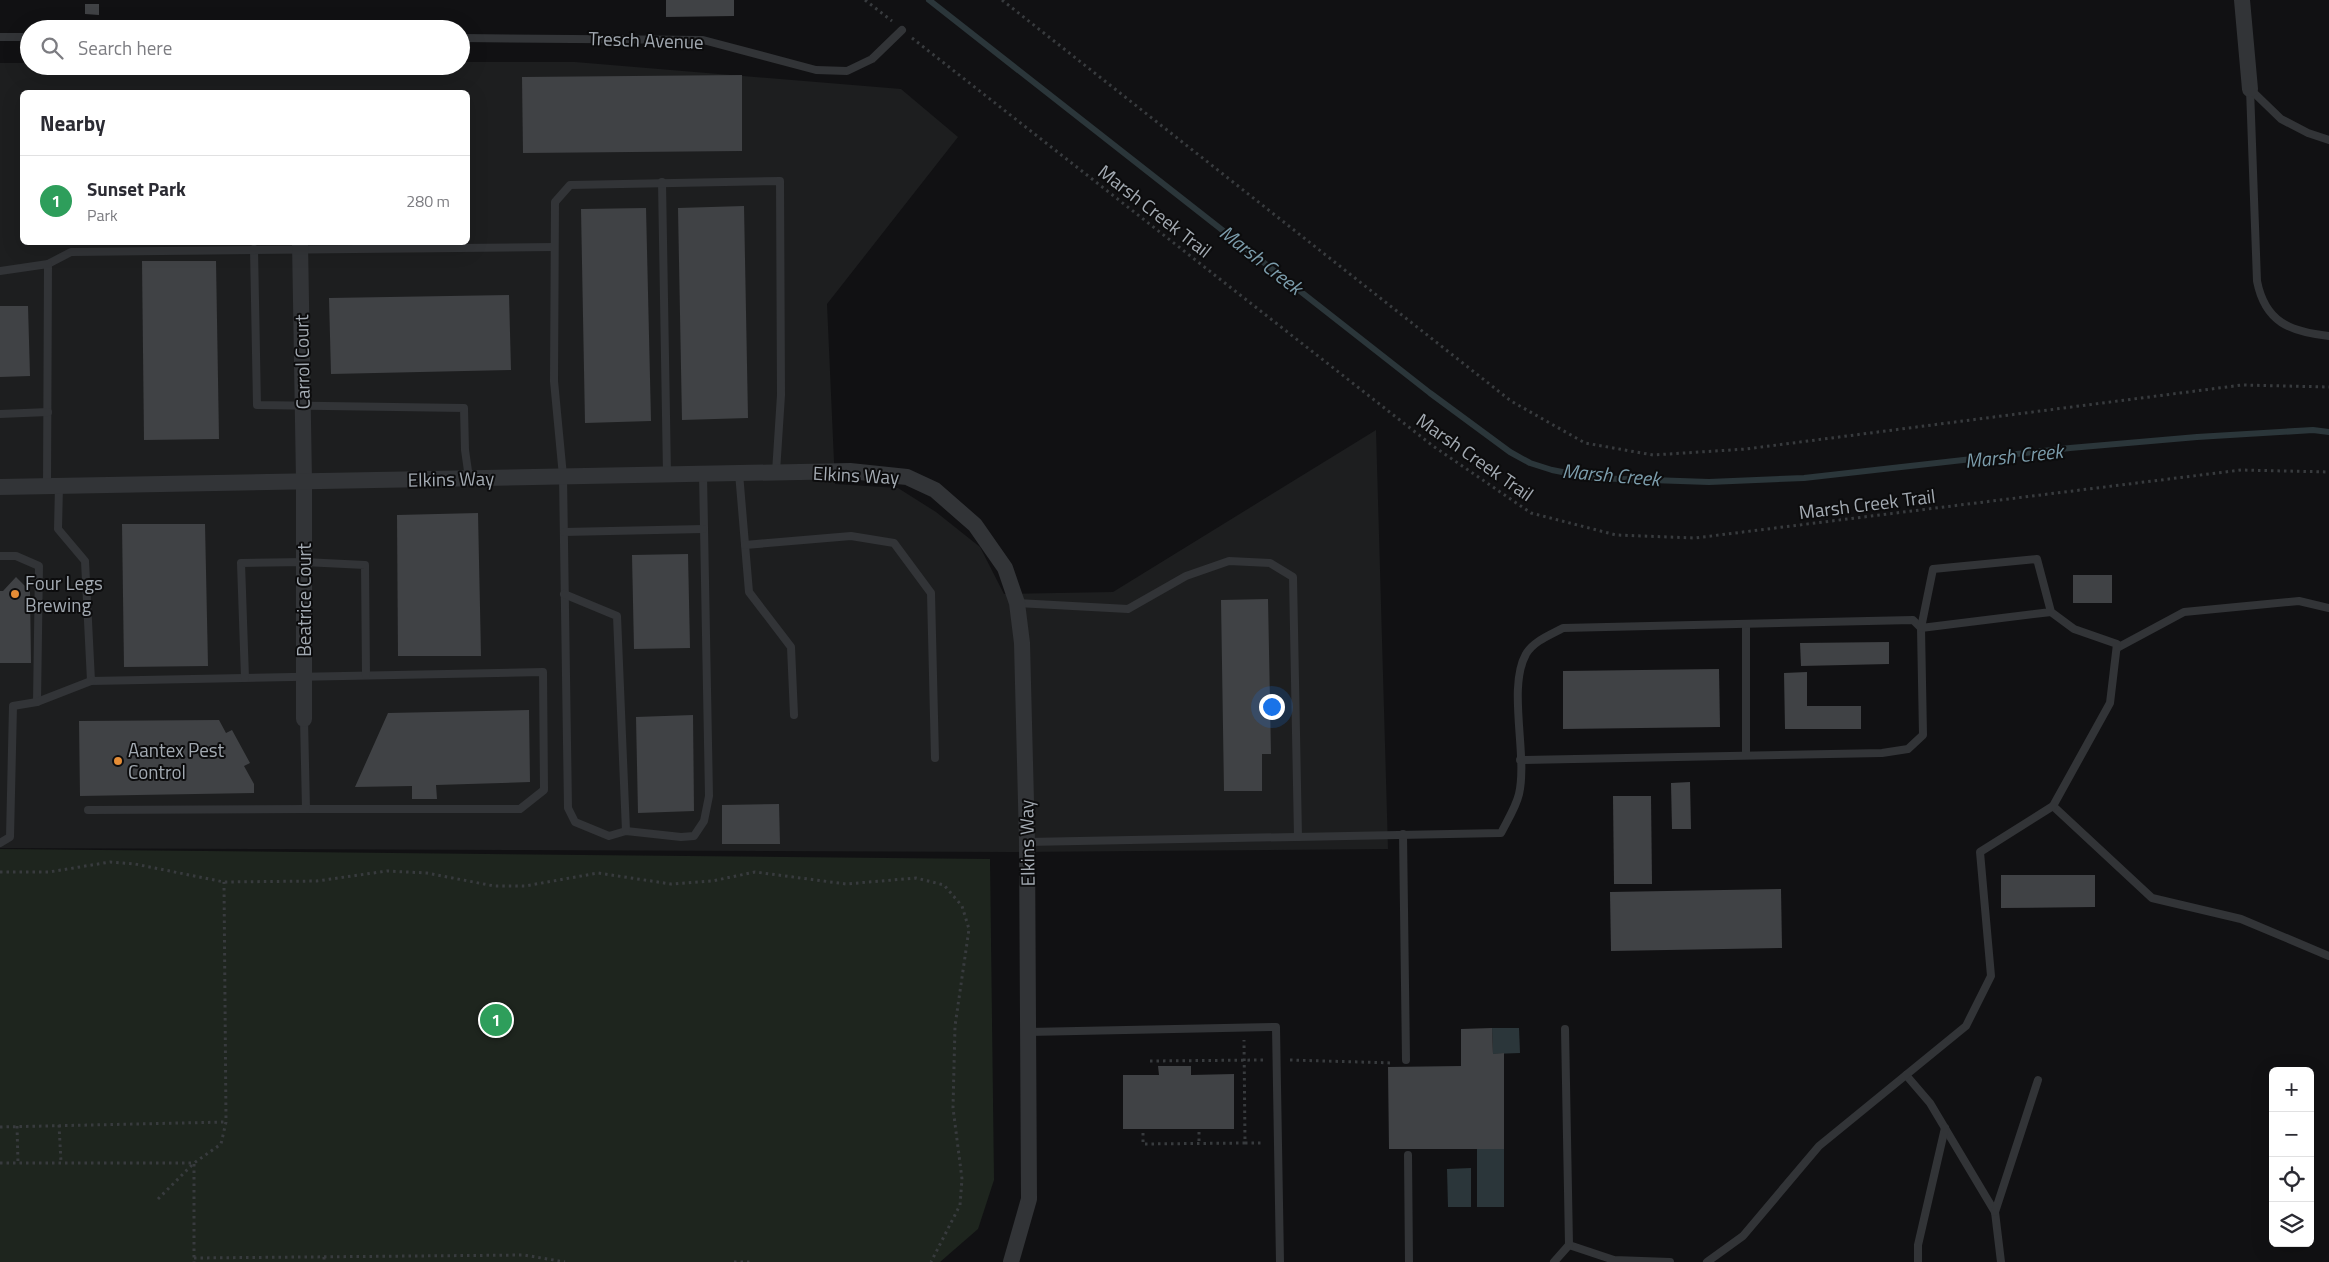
<!DOCTYPE html>
<meta charset="utf-8">
<style>
:root{--surface:#fff;--page:#f7f7f7;--text:#2b2b33;--muted:#7c7c81;--line:#e1e1e2;--accent:#0f766e}
body{margin:0;font-family:"Titillium Web",sans-serif;background:var(--page);color:var(--text)}
.controls{position:absolute;right:15px;bottom:15px;display:grid;overflow:hidden;border-radius:8px;box-shadow:0 5px 20px #0002}
.controls button{width:45px;height:45px;display:grid;place-items:center;padding:0;border:0;border-bottom:1px solid var(--line);background:var(--surface);color:var(--text);font:25px sans-serif}
.you{position:absolute;left:1271px;top:706px;width:18px;height:18px;margin:-12px;border:4px solid #fff;border-radius:50%;background:#1a73e8;box-shadow:0 0 0 8px #1a73e833}
.badge{display:grid;place-items:center;width:32px;height:32px;border-radius:50%;background:var(--accent);color:#fff;font-size:16px;font-weight:700}
.pin{position:absolute;translate:-50% -50%;border:2px solid #fff;box-shadow:0 1px 5px #0006}
.list{margin:0;padding:0;list-style:none}
h2{display:flex;justify-content:space-between;align-items:center;height:65px;margin:0;padding:0 20px;font-size:21px}
h2 small{font-size:16px;font-weight:400;color:var(--muted)}
.list li{display:grid;grid-template-columns:32px 1fr auto;gap:15px;align-items:center;box-sizing:border-box;height:90px;padding:0 20px;border-top:1px solid var(--line)}
.list b{display:block;font-size:19px;white-space:nowrap}
.list p{margin:0;font-size:16px;white-space:nowrap;color:var(--muted)}
.list em{font-size:16px;font-style:normal;color:var(--muted)}
.icon{flex:none;width:28px;height:28px;fill:none;stroke:currentColor;stroke-width:2;stroke-linecap:round;stroke-linejoin:round}
.map{position:relative;flex:none;width:2329px;height:1262px;overflow:hidden}
.search{position:absolute;background:var(--surface);box-shadow:0 5px 20px #0002;left:20px;top:20px;width:450px;height:55px;display:flex;align-items:center;gap:12px;box-sizing:border-box;padding:0 18px;border-radius:28px;color:var(--muted);font-size:19px}
.panel{position:absolute;background:var(--surface);box-shadow:0 5px 20px #0002;left:20px;top:90px;width:450px;height:155px;border-radius:8px}
.map>svg:first-child{display:block}
.built{fill:#1d1e1f;fill-rule:evenodd}
.green{fill:#1e251e}
.water{fill:#2b363a}
.lines{fill:none;stroke-linecap:round;stroke-linejoin:round}
.stream{stroke:#2b363a;stroke-width:6}
.building{fill:#404245}
.path{stroke:#383b3e;stroke-width:3;stroke-dasharray:2.5 4;stroke-linecap:butt}
.lane{stroke:#323437;stroke-width:8}
.street{stroke:#323437;stroke-width:16}
.poi-dot{fill:#e68d36;stroke:#0c0c0d;stroke-width:2}
.labels{text-anchor:middle;stroke-width:4;stroke-linejoin:round;paint-order:stroke}
.street-label{font-size:19px;fill:#a3aab2;stroke:#0c0c0d}
.poi-label{font-size:19px;fill:#a3aab2;stroke:#0c0c0d;text-anchor:start}
.water-label{font-size:20px;font-style:italic;fill:#7c9dac;stroke:#0c0c0d}
</style>
<div class="map">
<svg width="2329" height="1262" viewBox="0 0 2329 1262">
<rect width="100%" height="100%" fill="#111113"/>
<path class="built" d="M461 62H575L901 89 958 137 827 304 835 484 898 488 936 512 980 547 1004 594 1113 592 1376 430 1388 849 1007 852 0 848V63H29V66H461ZM22 92H468V242H22Z"/>
<path class="green" d="M0 849 990 859 994 1180 978 1229 940 1262H0Z"/>
<g class="water">
<path d="M1492 1028H1519L1520 1053 1493 1054Z"/>
<rect x="1477" y="1149" width="27" height="58"/>
<path d="M1471 1168V1207H1448L1447 1169Z"/>
</g>
<g class="lines">
<path class="stream" d="M929 0 1430 393 1510 452 1530 463 1552 470 1593 478 1709 482 1804 478 2070 448 2197 437 2313 430 2329 432"/>
</g>
<g class="building">
<path d="M666 0H734V16L666 17Z"/>
<path d="M85 4H99V15L85 14Z"/>
<path d="M742 75V151L523 153 522 77Z"/>
<path d="M744 206 748 418 682 420 678 208Z"/>
<path d="M646 208 651 421 585 423 581 209Z"/>
<path d="M142 261H216L219 439 144 440Z"/>
<path d="M509 295 511 370 331 374 329 298Z"/>
<path d="M0 306H28L30 376 0 377Z"/>
<path d="M478 513 481 656H398L397 515Z"/>
<path d="M122 524H205L208 666 124 667Z"/>
<path d="M688 554 690 648 634 649 632 555Z"/>
<rect x="2073" y="575" width="39" height="28"/>
<path d="M16 577 30 591 31 663H0V591H3Z"/>
<path d="M1268 599 1271 754H1262V791H1224L1221 600Z"/>
<path d="M1889 642V664L1801 666 1800 643Z"/>
<path d="M1719 669 1720 727 1563 729V671Z"/>
<path d="M1807 672V706H1861V729H1785L1784 673Z"/>
<path d="M529 710 530 782 436 785 437 799H412V786L355 787 388 713Z"/>
<path d="M693 715 694 811 638 813 636 717Z"/>
<path d="M219 720 226 733 232 730 250 763 244 766 254 784V793L80 796 79 721Z"/>
<path d="M1690 782 1691 829H1672L1671 783Z"/>
<path d="M1613 796H1651L1652 884H1614Z"/>
<path d="M779 804 780 844H722V805Z"/>
<path d="M2001 875H2095V907L2001 908Z"/>
<path d="M1781 889 1782 948 1611 951 1610 892Z"/>
<path d="M1492 1028 1493 1054 1504 1053V1149H1389L1388 1067 1461 1066V1029Z"/>
<path d="M1158 1066H1191V1075L1234 1074V1129H1123V1075H1159Z"/>
</g>
<g class="lines">
<g class="path">
<path d="M865 0 892 21"/>
<path d="M1002 0 1511 401 1585 443 1653 455 1746 449 2242 385 2329 387"/>
<path d="M912 38 1433 446 1531 513 1616 535 1695 538 2241 470 2329 472"/>
<path d="M0 872H49L110 862 135 864 224 882 317 881 387 871 427 873 494 886H525L598 873 671 884 712 881 755 872 846 884 916 878 944 885 962 906 969 929 955 1026 953 1108 962 1179 960 1205 931 1262"/>
<path d="M1290 1060 1394 1063"/>
<path d="M1150 1061 1264 1060"/>
<path d="M59 1125 61 1162"/>
<path d="M17 1126 18 1163"/>
<path d="M0 1127 226 1122"/>
<path d="M1199 1132V1144"/>
<path d="M1143 1133V1144L1245 1143 1244 1040"/>
<path d="M1245 1143H1264"/>
<path d="M0 1163H194V1262"/>
<path d="M158 1199 194 1163 221 1144 226 1122 224 882"/>
<path d="M324 1257V1262"/>
<path d="M194 1258 524 1255 565 1262"/>
<path d="M734 1262H750"/>
</g>
<g class="lane">
<path d="M0 37H29"/>
<path d="M461 38 703 40 816 70 847 71 872 59 902 30"/>
<path d="M2250 89 2257 281C2265 322 2290 332 2329 336"/>
<path d="M2250 89 2281 119 2308 133 2329 140"/>
<path d="M662 182 667 474"/>
<path d="M254 249 257 405 464 408 465 450 469 478"/>
<path d="M48 264 71 252 554 247"/>
<path d="M0 271 48 264 47 486"/>
<path d="M0 414 48 412"/>
<path d="M739 473 749 592 791 647 794 715"/>
<path d="M703 474 709 796 704 821 694 836 681 837 626 831 609 836 575 822 568 808 563 476 554 381 555 202 570 185 780 181 781 395 776 472"/>
<path d="M59 486 58 529 85 561 91 681 543 672 544 790 520 809H306L304 719"/>
<path d="M564 532 703 529"/>
<path d="M745 545 851 536 894 543 931 593 935 758"/>
<path d="M0 556H16L39 566 37 702"/>
<path d="M564 594 617 616 626 831"/>
<path d="M1017 603 1128 609 1186 576 1229 561 1270 563 1293 577 1298 837"/>
<path d="M1746 624V755"/>
<path d="M2117 648 2184 612 2299 601 2329 608"/>
<path d="M245 678 241 563 304 562 365 565 366 675"/>
<path d="M2053 806 2152 898 2241 919 2329 956"/>
<path d="M88 810 306 809"/>
<path d="M1403 834 1406 1060"/>
<path d="M1027 842 1501 833C1507 821 1516 807 1519 794 1528 755 1507 688 1526 654 1534 641 1550 635 1563 628L1913 620 1921 628 1923 735 1908 749 1882 753 1520 760"/>
<path d="M0 843 10 837 13 706 37 702 91 681"/>
<path d="M1028 1032 1276 1027 1280 1262"/>
<path d="M1906 1075 1930 1103 1995 1212 2001 1262"/>
<path d="M1408 1155 1409 1262"/>
<path d="M1995 1212 2038 1080"/>
<path d="M1569 1245 1614 1260 1670 1262"/>
<path d="M1554 1262 1569 1245 1565 1029"/>
<path d="M1707 1262 1743 1236 1819 1146 1966 1026 1991 976 1980 852 2053 806 2110 703 2117 644 2074 629 2051 612 2037 559 1933 569 1921 628 2051 612"/>
<path d="M1918 1262V1245L1945 1128"/>
</g>
<g class="street">
<path d="M2242 0 2250 89"/>
<path d="M300 242 304 481V719"/>
<path d="M0 487 850 471 907 477 935 490 975 525 1005 568 1017 603 1022 643 1027 842 1029 1199 1011 1262"/>
</g>
</g>
<g class="poi-dot">
<circle cx="15" cy="594" r="5"/>
<circle cx="118" cy="761" r="5"/>
</g>
<g class="labels">
<g class="street-label">
<text transform="translate(646 40) rotate(2)" y="7">Tresch Avenue</text>
<text transform="translate(1155 211) rotate(38)" y="7">Marsh Creek Trail</text>
<text transform="translate(302 362) rotate(-91)" y="7">Carrol Court</text>
<text transform="translate(1475 457) rotate(35)" y="7">Marsh Creek Trail</text>
<text transform="translate(856 475) rotate(3)" y="7">Elkins Way</text>
<text transform="translate(451 479) rotate(-1)" y="7">Elkins Way</text>
<text transform="translate(1867 504) rotate(-7)" y="7">Marsh Creek Trail</text>
<text transform="translate(304 600) rotate(-90)" y="7">Beatrice Court</text>
<text transform="translate(1027 843) rotate(-91)" y="7">Elkins Way</text>
</g>
<g class="poi-label">
<text x="25" y="590">Four Legs<tspan x="25" dy="22">Brewing</tspan></text>
<text x="128" y="757">Aantex Pest<tspan x="128" dy="22">Control</tspan></text>
</g>
<g class="water-label">
<text transform="translate(1261 260) rotate(38)" y="7">Marsh Creek</text>
<text transform="translate(2014 456) rotate(-6)" y="7">Marsh Creek</text>
<text transform="translate(1611 475) rotate(5)" y="7">Marsh Creek</text>
</g>
</g>
</svg>
<div class="controls">
<button>+</button>
<button>−</button>
<button><svg class="icon" aria-label="locate" viewBox="0 0 24 24"><circle cx="12" cy="12" r="6"/><path d="M12 2v4M12 18v4M2 12h4M18 12h4"/></svg></button>
<button><svg class="icon" aria-label="layers" viewBox="0 0 24 24"><path d="M12 4l9 5-9 5-9-5zM3 14l9 5 9-5"/></svg></button>
</div>
<div class="you"></div>
<div class="pin badge" style="left:496px;top:1020px;background:#2e9e5b">1</div>
<div class="search"><svg class="icon" aria-label="search" viewBox="0 0 24 24"><circle cx="10" cy="10" r="6"/><path d="M15 15l6 6"/></svg>Search here</div>
<section class="panel">
<h2>Nearby<small></small></h2>
<ul class="list">
<li><span class="badge" style="background:#2e9e5b">1</span><div><b>Sunset Park</b><p>Park</p></div><em>280 m</em></li>
</ul>
</section>
</div>
